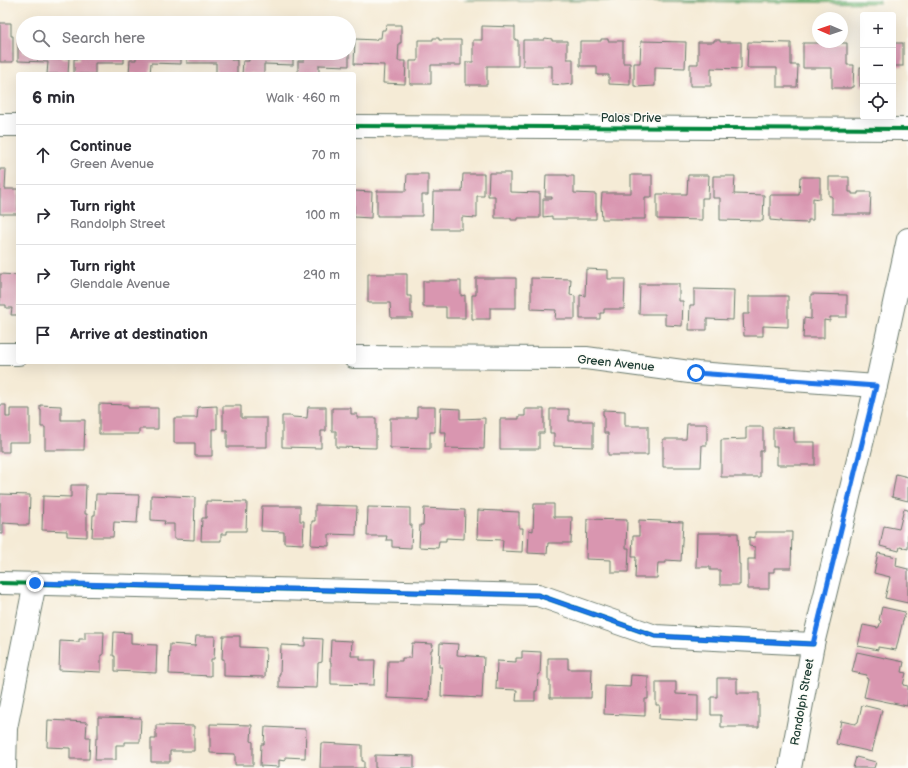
<!DOCTYPE html>
<meta charset="utf-8">
<style>
:root{--surface:#fff;--page:#f2f2f3;--text:#2b2b33;--muted:#7c7c81;--line:#e1e1e2}
body{margin:0;font-family:"Balsamiq Sans",sans-serif;background:var(--page);color:var(--text)}
.controls{position:absolute;right:12px;top:12px;display:grid;overflow:hidden;border-radius:4px;box-shadow:0 4px 16px #0002}
.controls button{width:36px;height:36px;display:grid;place-items:center;padding:0;border:0;border-bottom:1px solid var(--line);background:var(--surface);color:var(--text);font:20px sans-serif}
.compass{position:absolute;left:812px;top:12px;width:36px;height:36px;border-radius:50%;background:var(--surface);box-shadow:0 4px 16px #0002;rotate:272deg}
.stop{position:absolute;width:12px;height:12px;margin:-9px;border:3px solid #1a73e8;border-radius:50%;background:#fff}
.stop.end{background:#1a73e8;border-color:#fff;box-shadow:0 1px 4px #0008}
.list{margin:0;padding:0;list-style:none}
h2{display:flex;justify-content:space-between;align-items:center;height:52px;margin:0;padding:0 16px;font-size:17px}
h2 small{font-size:13px;font-weight:400;color:var(--muted)}
.list li{display:grid;grid-template-columns:26px 1fr auto;gap:12px;align-items:center;box-sizing:border-box;height:60px;padding:0 16px;border-top:1px solid var(--line)}
.list b{display:block;font-size:15px;white-space:nowrap}
.list p{margin:0;font-size:13px;white-space:nowrap;color:var(--muted)}
.list em{font-size:13px;font-style:normal;color:var(--muted)}
.icon{flex:none;width:22px;height:22px;fill:none;stroke:currentColor;stroke-width:2;stroke-linecap:round;stroke-linejoin:round}
.map{position:relative;flex:none;width:908px;height:768px;overflow:hidden}
.search{position:absolute;background:var(--surface);box-shadow:0 4px 16px #0002;left:16px;top:16px;width:340px;height:44px;display:flex;align-items:center;gap:10px;box-sizing:border-box;padding:0 14px;border-radius:22px;color:var(--muted);font-size:15px}
.panel{position:absolute;background:var(--surface);box-shadow:0 4px 16px #0002;left:16px;top:72px;width:340px;height:292px;border-radius:4px}
.map>svg:first-child{display:block}
.green{fill:#87cc86;stroke:#53845d}
.building{fill:#d996b0}
.lines{fill:none;stroke-linecap:round;stroke-linejoin:round}
.minor-casing{stroke:#6a7a6d;stroke-width:24}
.minor{stroke:#fff;stroke-width:22}
.cycleway-casing{stroke:#fdfcf7;stroke-width:6}
.cycleway{stroke:#00873e;stroke-width:4}
.route{stroke:#1a73e8;stroke-width:5}
.labels{text-anchor:middle;stroke-width:3;stroke-linejoin:round;paint-order:stroke}
.street-label{font-size:12px;fill:#1f3d34;stroke:#fdfcf7}
</style>
<div class="map">
<svg width="908" height="768" viewBox="0 0 908 768">
<rect width="100%" height="100%" fill="#fdfcf7"/>
<filter id="ink" filterUnits="userSpaceOnUse"><feTurbulence type="fractalNoise" baseFrequency=".025" numOctaves="2"/><feDisplacementMap in="SourceGraphic" scale="8" xChannelSelector="R" yChannelSelector="G"/><feConvolveMatrix kernelMatrix="1 2 1 2 8 2 1 2 1" color-interpolation-filters="sRGB"/></filter>
<filter id="wash" filterUnits="userSpaceOnUse"><feTurbulence type="fractalNoise" baseFrequency=".012" numOctaves="4" result="noise"/><feDisplacementMap in="SourceGraphic" scale="16" xChannelSelector="R" yChannelSelector="G"/><feGaussianBlur stdDeviation="0.9" result="paint"/><feColorMatrix in="noise" values="0 0 0 0 0 0 0 0 0 0 0 0 0 0 0 0 0 1.4 0 .05"/><feComposite in="paint" operator="in"/></filter>
<g filter="url(#wash)">
<rect width="100%" height="100%" fill="#f5ebd6"/>
<path class="green" d="M464 0H880V3Z"/>
<g id="blocks">
<g class="building">
<path d="M0 23H11V36H13V62H0Z"/>
<path d="M386 25H401V43H399L398 61H406L405 84 383 83 384 65 354 64 355 39 376 40 377 38H381L382 30H385Z"/>
<path d="M482 26 515 27V40H518V66H487V85H466V62H473V40H482Z"/>
<path d="M18 36H23V53H62V58H69L68 74H47L48 62 18 61Z"/>
<path d="M433 38H439V40H461V65H431V84H410V61H418V40H433Z"/>
<path d="M545 38 552 39V41H567V59H573V84L563 85 552 84V66H523V40H544Z"/>
<path d="M601 39H608V41H623V63H630V85L609 84V75H597V66H580V41H601Z"/>
<path d="M714 40H720V42H741V69L711 68V86H690V64H698V42H714Z"/>
<path d="M641 41 686 42 685 68 655 67V86L636 87V86H634V63H640Z"/>
<path d="M748 42 791 43V65H798L797 87H777V68H747Z"/>
<path d="M803 43H847V65H854L853 87H851V88H832V68H803Z"/>
<rect x="893" y="43" width="10" height="23"/>
<path d="M80 53H124V63H95V74H74V59H80Z"/>
<path d="M136 53H181V64L151 63 150 74H129L130 60H136Z"/>
<path d="M187 53H231V60H237V74H216V63H187Z"/>
<path d="M249 53H293V65L264 64V74H242L243 61H249Z"/>
<path d="M304 53H349V66L319 65V74H298V61H304Z"/>
<rect x="860" y="67" width="3" height="19"/>
<path d="M0 169H6L5 189H18V214H0Z"/>
<path d="M489 173H510V192L540 193V218H518V220H511V218H495V196H488Z"/>
<path d="M407 174H428V195H422V216H377V191H406Z"/>
<path d="M463 174H484V196H477V218L462 217V229H432L433 192H462Z"/>
<path d="M546 175H567V176H574V193L596 194V219H552V216L543 217V199H552V197H545Z"/>
<path d="M631 175H652V197H645V219H602L601 206 602 193H631Z"/>
<path d="M688 175H709L708 198H702V220L657 219V194H687Z"/>
<path d="M713 176H735L734 194 764 195 763 221 720 220V198H713Z"/>
<path d="M800 177H820V199L813 198V220H808V223L781 222V221L770 220V195H799Z"/>
<path d="M829 177H849V192H852V194H858V192H871L870 214H832V196H829Z"/>
<path d="M354 191 372 192 371 218 354 217Z"/>
<path d="M586 269 608 270V279H625L624 309H604V313H600V319H580V295L585 296Z"/>
<path d="M0 274 18 275V315H11L12 308H6V305H0Z"/>
<path d="M368 274H407V296H411V313H413V318H391L390 303H368Z"/>
<path d="M476 278H516V308H490V319H472V295H476Z"/>
<path d="M531 278 571 279 570 295 575 296V319H555L556 310 531 309Z"/>
<path d="M423 281H461V296L465 295V318H446V307H423Z"/>
<path d="M640 284H679V301H683L682 326 665 325V314H639Z"/>
<path d="M694 289 734 290 733 320 707 319V330H689L690 305H694Z"/>
<path d="M811 294 847 295V317H830V321L824 320V338H803L804 318 811 319Z"/>
<path d="M749 296H788V327L763 326V336H744L743 314H749Z"/>
<path d="M99 404 128 405V408H158V429H139V434H99Z"/>
<path d="M0 405H6V417H10V409H30V442H9V452H0Z"/>
<path d="M40 405 61 406V420H85L84 450H45V427H41V410H40Z"/>
<path d="M217 406V429H212V456H195V443H174V418H197L198 407Z"/>
<path d="M223 406H241V418H267V447H227V430H223Z"/>
<path d="M308 407H326V431H321V448L282 447V416H292V417L307 418Z"/>
<path d="M417 407H435V432H430V449L390 448V418H417Z"/>
<path d="M332 408H351V414H357V418H376V448L336 447V431H332Z"/>
<path d="M441 408 460 409V419L485 418 484 449 445 448 446 432H440Z"/>
<path d="M525 409H544V433H539V449H500V419H519V416H525Z"/>
<path d="M550 409H569V421H593V447L554 446V433H550Z"/>
<path d="M603 410 625 411V426H648V455H608V433H604V415H603Z"/>
<path d="M687 424H707V445H702L701 467H663V439H686Z"/>
<path d="M746 427H763V451H760V477H721V440L746 439Z"/>
<path d="M773 427 794 428V442H815V465H777V447H773Z"/>
<path d="M896 474 908 477V501L892 497Z"/>
<path d="M71 485H86L85 514H87V537L67 536V531L42 530 43 496 71 497Z"/>
<path d="M0 494 30 495 29 525H19V524L3 523V534H0Z"/>
<path d="M96 494 139 495 137 523 114 522 113 537H92L93 515H95Z"/>
<path d="M151 495 195 497 194 540 174 539V524H164L165 521 151 520Z"/>
<path d="M206 501 247 502 246 531H227V534H221V541H201L202 518H206Z"/>
<path d="M534 504H554V517H572L571 543H548L547 554 528 553 529 530 533 531Z"/>
<path d="M315 505 357 506 356 535 329 534V546L311 545 312 521H315Z"/>
<path d="M262 506H300V521H304L303 544 284 543V532L261 531Z"/>
<path d="M368 507 410 508V525H412L411 548 392 547V540H386L387 536H367Z"/>
<path d="M424 508 465 510 464 539 446 538V541H439L438 548 419 547 420 525H423Z"/>
<path d="M904 509 908 510V549L900 547 899 551 880 546 884 526 899 529Z"/>
<path d="M478 510 519 512V528H523L522 552 502 551 503 540 477 539Z"/>
<path d="M587 519 627 520 626 548H629L628 572H611V560L586 559Z"/>
<path d="M639 520 683 522 681 561 666 560V563H658L657 578H635L636 557H632L633 536H639Z"/>
<path d="M755 532H792L791 568H774V572H769V589H748V559H755V547L749 546V537L755 538Z"/>
<path d="M697 533H738L739 564H740V585H720V570H710V567H696Z"/>
<path d="M878 553 897 557 896 566 908 569V603L885 598 890 577 874 573Z"/>
<path d="M882 607 905 612 896 650 878 647V650L858 646 863 625 878 628V627H879L881 621 879 620Z"/>
<path d="M85 632H104L103 655H101V672L59 670 60 641 79 642V639H85Z"/>
<path d="M114 632 131 633V644L157 645 156 673 115 671V656H113Z"/>
<path d="M196 636H215L214 659H211V676L169 674 170 644 195 646Z"/>
<path d="M223 636H240V647L266 648 265 677 224 676V659H222Z"/>
<path d="M305 638 323 639 322 662 318 663 317 688 279 687V674H280L281 645 305 646Z"/>
<path d="M331 640 352 641 351 656H360V660H375L374 685 331 684V662H330Z"/>
<path d="M412 643 433 644 432 650H431L429 700 387 698 388 661H402V658H411Z"/>
<path d="M440 643 458 644 457 655 484 657 482 698 441 696 442 667H439Z"/>
<path d="M522 651 541 652 540 674H538L537 691H535V701H516L517 690 496 689 497 661 516 662V658H522Z"/>
<path d="M857 652 904 662 902 672 906 673 903 685 908 686V699L907 706 864 697 868 679 866 678 867 675 852 672Z"/>
<path d="M548 658H568V669H592L591 698H550V680H548Z"/>
<path d="M631 675 648 676V699H645V716L604 714 605 686 630 687Z"/>
<path d="M717 678H737V693H759V727H721V715H711V697H717Z"/>
<path d="M656 682H676V694L698 695V721L659 719 660 705H656Z"/>
<path d="M862 705 882 710 872 752 836 744 841 721 855 724 858 722Z"/>
<path d="M98 717 141 718 140 742H125V745H116V760H95L96 738H98Z"/>
<path d="M48 720 87 722 86 737H90L89 759H70V748L47 747Z"/>
<path d="M210 724 252 725 251 741 253 742V765H235V754L210 753Z"/>
<path d="M156 725 194 726V751H170V762H151V739H156Z"/>
<path d="M265 727 306 729 305 758 285 757V761L279 760V767L260 766 261 744H264Z"/>
<path d="M321 743 362 745V761H364V768H320Z"/>
<path d="M375 755 414 756V768H375Z"/>
<path d="M856 757 876 762 874 768H853Z"/>
</g>
</g>
</g>
<g filter="url(#ink)">
<use href="#blocks" fill-opacity="0" stroke="#6a7a6d" stroke-width="1"/>
<g class="lines">
<g class="minor-casing">
<g id="minor">
<path d="M0 125H18"/>
<path d="M354 126 908 129"/>
<path d="M0 354H18"/>
<path d="M354 357 586 358 697 373 876 386"/>
<path d="M0 583 538 595 655 636 813 644"/>
<path d="M5 768 6 728 35 583"/>
<path d="M790 768 813 644 876 386 908 239"/>
</g>
</g>
<use href="#minor" class="minor"/>
<g class="cycleway-casing">
<g id="cycleway">
<path d="M354 126 908 129"/>
<path d="M0 583 538 595 655 636 813 644"/>
</g>
</g>
<use href="#cycleway" class="cycleway"/>
</g>
</g>
<g class="lines" filter="url(#ink)">
<path class="route" d="M35 583 538 595 655 636 813 644 876 386 696 373"/>
</g>
<g class="labels">
<g class="street-label">
<text x="631" y="122">Palos Drive</text>
<text transform="translate(616 363) rotate(6)" y="4">Green Avenue</text>
<text transform="translate(802 702) rotate(-80)" y="4">Randolph Street</text>
</g>
</g>
</svg>
<div class="controls">
<button>+</button>
<button>−</button>
<button><svg class="icon" aria-label="locate" viewBox="0 0 24 24"><circle cx="12" cy="12" r="6"/><path d="M12 2v4M12 18v4M2 12h4M18 12h4"/></svg></button>
</div>
<svg class="compass" viewBox="-18 -18 36 36"><path d="M0-13l5 13h-10z" fill="#e53935"/><path d="M0 13l5-13h-10z" fill="#7c7c81"/></svg>
<div class="stop" style="left:696px;top:373px"></div>
<div class="stop end" style="left:35px;top:583px"></div>
<div class="search"><svg class="icon" aria-label="search" viewBox="0 0 24 24"><circle cx="10" cy="10" r="6"/><path d="M15 15l6 6"/></svg>Search here</div>
<section class="panel">
<h2>6 min<small>Walk · 460 m</small></h2>
<ul class="list">
<li><svg class="icon" aria-label="ahead" viewBox="0 0 24 24"><path d="M12 20V5M6 11l6-6 6 6"/></svg><div><b>Continue</b><p>Green Avenue</p></div><em>70 m</em></li>
<li><svg class="icon" aria-label="right" viewBox="0 0 24 24"><path d="M7 20v-9h11M14 6l5 5-5 5"/></svg><div><b>Turn right</b><p>Randolph Street</p></div><em>100 m</em></li>
<li><svg class="icon" aria-label="right" viewBox="0 0 24 24"><path d="M7 20v-9h11M14 6l5 5-5 5"/></svg><div><b>Turn right</b><p>Glendale Avenue</p></div><em>290 m</em></li>
<li><svg class="icon" aria-label="arrive" viewBox="0 0 24 24"><path d="M6 21V4h12l-3 4 3 4H6"/></svg><div><b>Arrive at destination</b></div></li>
</ul>
</section>
</div>
